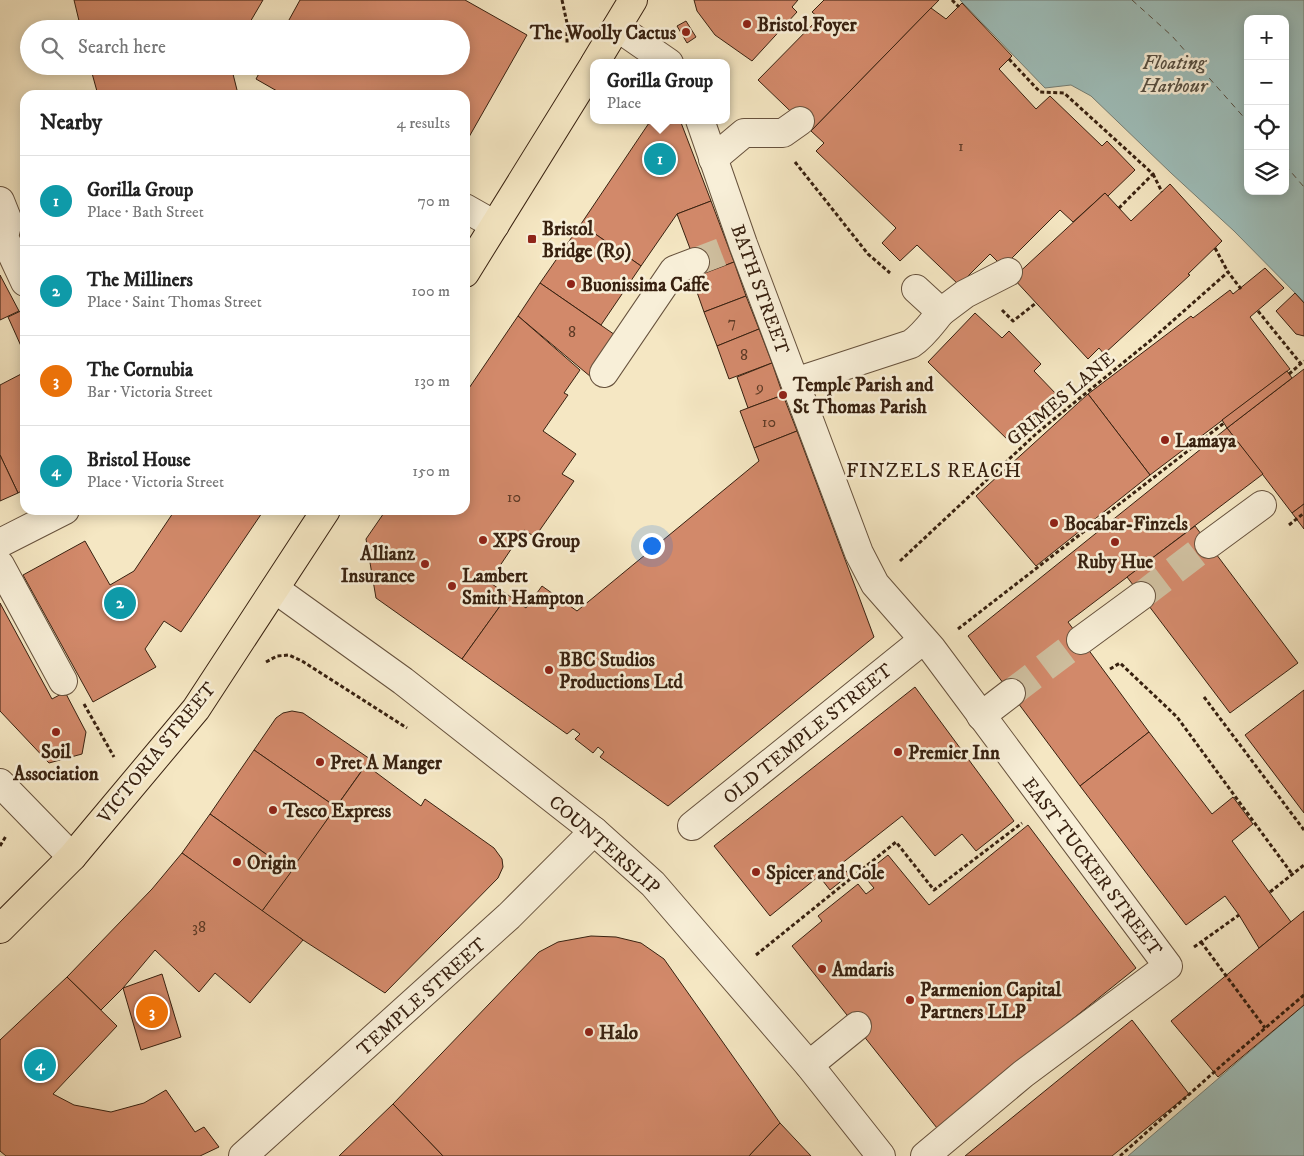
<!DOCTYPE html>
<meta charset="utf-8">
<style>
:root{--surface:#fff;--page:#f2f2f2;--text:#222;--muted:#767676;--line:#e0e0e0;--accent:#8f2418}
body{margin:0;font-family:"IM FELL DW Pica",serif;background:var(--page);color:var(--text)}
.controls{position:absolute;right:15px;top:15px;display:grid;overflow:hidden;border-radius:10px;box-shadow:0 2px 12px #0003}
.controls button{width:45px;height:45px;display:grid;place-items:center;padding:0;border:0;border-bottom:1px solid var(--line);background:var(--surface);color:var(--text);font:25px sans-serif}
.you{position:absolute;left:651px;top:545px;width:18px;height:18px;margin:-12px;border:4px solid #fff;border-radius:50%;background:#1a73e8;box-shadow:0 0 0 8px #1a73e833}
.badge{display:grid;place-items:center;width:32px;height:32px;border-radius:50%;background:var(--accent);color:#fff;font-size:16px;font-weight:700}
.pin{position:absolute;translate:-50% -50%;border:2px solid #fff;box-shadow:0 1px 5px #0006}
.popup{position:absolute;left:590px;top:59px;width:140px;height:65px;box-sizing:border-box;display:grid;place-content:center;border-radius:10px;background:var(--surface);filter:drop-shadow(0 1px 4px #0005);font-size:16px;white-space:nowrap;color:var(--muted)}
.popup b{font-size:19px;color:var(--text)}
.popup::after{content:'';position:absolute;left:50%;top:100%;margin-left:-10px;border:10px solid transparent;border-top-color:var(--surface)}
.list{margin:0;padding:0;list-style:none}
h2{display:flex;justify-content:space-between;align-items:center;height:65px;margin:0;padding:0 20px;font-size:21px}
h2 small{font-size:16px;font-weight:400;color:var(--muted)}
.list li{display:grid;grid-template-columns:32px 1fr auto;gap:15px;align-items:center;box-sizing:border-box;height:90px;padding:0 20px;border-top:1px solid var(--line)}
.list b{display:block;font-size:19px;white-space:nowrap}
.list p{margin:0;font-size:16px;white-space:nowrap;color:var(--muted)}
.list em{font-size:16px;font-style:normal;color:var(--muted)}
.icon{flex:none;width:28px;height:28px;fill:none;stroke:currentColor;stroke-width:2;stroke-linecap:round;stroke-linejoin:round}
.map{position:relative;flex:none;width:1304px;height:1156px;overflow:hidden}
.search{position:absolute;background:var(--surface);box-shadow:0 2px 12px #0003;left:20px;top:20px;width:450px;height:55px;display:flex;align-items:center;gap:12px;box-sizing:border-box;padding:0 18px;border-radius:28px;color:var(--muted);font-size:19px}
.panel{position:absolute;background:var(--surface);box-shadow:0 2px 12px #0003;left:20px;top:90px;width:450px;height:425px;border-radius:15px}
.map>svg:first-child{display:block}
.water{fill:#9ebeba;stroke:#757f76;fill-rule:evenodd}
.lines{fill:none;stroke-linecap:round;stroke-linejoin:round}
.ferry{stroke:#575043;stroke-width:1;stroke-dasharray:6 5;stroke-linecap:butt}
.building{fill:#d2896a;stroke:#382110}
.minor-tunnel{stroke:#cfbf9f;stroke-width:28;stroke-dasharray:28 14;stroke-linecap:butt}
.minor-casing{stroke:#67523d;stroke-width:30}
.major-casing{stroke:#382110;stroke-width:30}
.path{stroke:#382110;stroke-width:3;stroke-dasharray:4 2.5;stroke-linecap:butt}
.minor{stroke:#f8efd8;stroke-width:28}
.major{stroke:#f5e7c3;stroke-width:28}
.poi-dot{fill:#8f2418;stroke:#f8efd8;stroke-width:2}
.labels{text-anchor:middle;stroke-width:5;stroke-linejoin:round;paint-order:stroke}
.number-label{font-size:16px;fill:#5e3b26}
.poi-label{font-size:19px;font-weight:bold;fill:#382110;stroke:#f8efd8;text-anchor:start}
.street-label{font-size:19px;fill:#382110;stroke:#f8efd8}
.water-label{font-size:20px;font-style:italic;fill:#575043;stroke:#f8efd8}
.neighbourhood-label{font-size:20px;letter-spacing:1px;fill:#382110;stroke:#f8efd8}
</style>
<div class="map">
<svg width="1304" height="1156" viewBox="0 0 1304 1156">
<rect width="100%" height="100%" fill="#f5e7c3"/>
<filter id="stains"><feTurbulence type="fractalNoise" baseFrequency=".004" numOctaves="4"/><feColorMatrix values="0 0 0 0 .2 0 0 0 0 .09 0 0 0 0 .02 0 0 0 .5 -.17"/></filter>
<radialGradient id="worn" r=".72"><stop offset=".6" stop-color="#630" stop-opacity="0"/><stop offset="1" stop-color="#630" stop-opacity=".3"/></radialGradient>
<g class="water">
<path d="M960 0H1304V302L1234 231 1171 173 1091 96 1071 85 1045 88ZM1248 19H1285V191H1248Z"/>
<path d="M1304 1005V1156H1128Z"/>
</g>
<g class="lines">
<g class="ferry">
<path d="M1132 0 1172 36 1248 122"/>
<path d="M1285 165 1304 187"/>
</g>
</g>
<g class="building">
<path d="M74 0H263L246 29H81Z"/>
<path d="M300 0H465L527 35 465 144V95H284L256 79 263 66H461V29H284Z"/>
<path d="M694 0H798L792 7 797 12 752 61 715 35 697 11Z"/>
<path d="M824 0H939L811 131 758 80 819 18 812 12Z"/>
<path d="M962 3 1012 56 999 69 1036 109 1050 96 1102 146 1107 141 1135 170 1108 196 1105 193 1073 222 1060 210 1003 267 990 254 959 285 917 245 900 261 882 243 896 228 816 151 824 143 811 131 931 8 946 19Z"/>
<path d="M686 21 696 37 687 43 677 26Z"/>
<path d="M90 66H231L238 94 98 95Z"/>
<path d="M651 120H680L711 201 677 214 641 266 581 224Z"/>
<path d="M1170 184 1222 241 1188 274 1190 275 1104 354 1099 348 1088 359 1013 278 1105 193 1131 221Z"/>
<path d="M711 201 734 262 700 275 677 214Z"/>
<path d="M581 224 641 266 601 325 540 283Z"/>
<path d="M734 262 746 296 704 312 692 278Z"/>
<path d="M1265 268 1284 288 1250 317 1290 369 1150 475 1088 394 1191 316 1193 318 1230 290 1233 294Z"/>
<path d="M0 275 19 311 0 320Z"/>
<path d="M540 283 618 337 591 377 518 316Z"/>
<path d="M1295 293 1304 303V336L1296 334 1276 311Z"/>
<path d="M746 296 759 329 717 346 704 312Z"/>
<path d="M25 309V355L8 317Z"/>
<path d="M975 313 1002 338 1009 331 1041 364 1034 371 1058 396 1011 443 928 362Z"/>
<path d="M518 316 580 370 564 393 568 395 543 431 576 454 562 474 574 481 535 537 524 530 489 582 508 595 462 659 376 598 366 539 386 510H465V394Z"/>
<path d="M759 329 772 363 729 379 717 346Z"/>
<path d="M772 363 783 395 748 408 737 377Z"/>
<path d="M1304 369V504L1292 513 1227 428Z"/>
<path d="M1287 371 1292 378 1227 428 1222 420Z"/>
<path d="M25 372V489L18 493 0 455V385Z"/>
<path d="M1088 394 1150 475 1036 566 976 496Z"/>
<path d="M783 395 797 431 754 448 740 411Z"/>
<path d="M1227 428 1263 474 1068 622 1149 732 1080 786 968 636Z"/>
<path d="M797 431 874 637 668 806 600 757 604 752 598 747 593 753 575 739 580 734 576 731 573 729 567 734 462 659 508 595 526 608 542 586 577 611 759 461 754 448Z"/>
<path d="M0 455 18 493 0 501Z"/>
<path d="M1304 504V529L1292 513Z"/>
<path d="M175 510H264L181 632 164 621 145 649 156 667 93 702 23 575 85 541 110 585 134 571Z"/>
<path d="M1195 526 1298 663 1230 713 1127 577Z"/>
<path d="M0 603 52 699 65 692 86 732 82 754 49 763 0 711Z"/>
<path d="M915 687 1014 821 976 851 962 834 935 856 902 816 841 864 849 875 830 890 819 876 770 916 714 846Z"/>
<path d="M1304 690V813L1245 735Z"/>
<path d="M292 711 303 713 370 759 336 807 254 750 276 718 283 713Z"/>
<path d="M1149 732 1212 814 1233 797 1253 824 1232 841 1291 922 1259 948 1239 915 1225 896 1186 925 1080 786Z"/>
<path d="M254 750 336 807 291 872 210 814Z"/>
<path d="M366 765 421 806 425 799 494 848 502 859 503 867 498 878 385 993 303 940 262 911Z"/>
<path d="M210 814 291 872 262 911 182 853Z"/>
<path d="M1028 825 1136 968 937 1128 792 946 822 921 818 916 858 884 866 894 874 888 863 875 888 855 929 905Z"/>
<path d="M182 853 303 940 250 1003 215 973 199 992 155 950 123 988 101 1010 67 977 152 889Z"/>
<path d="M1304 911V1005L1218 1077 1171 1021Z"/>
<path d="M591 936 616 937 641 943 664 959 780 1123 749 1156H443L393 1104 539 952 558 942Z"/>
<path d="M162 974 181 1037 141 1050 123 988Z"/>
<path d="M67 977 117 1026 53 1094 74 1105 111 1112 144 1103 166 1090 195 1132 204 1127 219 1147 200 1156H6L0 1151V1040Z"/>
<path d="M1132 1020 1189 1094 1112 1156H965Z"/>
<path d="M393 1104 443 1156H339Z"/>
<path d="M780 1123 811 1156H749Z"/>
</g>
<g class="lines">
<g class="minor-tunnel">
<path d="M695 262 729 249"/>
<path d="M1141 596 1209 544"/>
<path d="M1011 693 1081 640"/>
</g>
<g class="minor-casing">
<g id="minor">
<path d="M617 27 669 63"/>
<path d="M700 120 743 244 859 553 875 584 932 649 1168 966 1023 1074 925 1156"/>
<path d="M713 159 744 133H783L800 121"/>
<path d="M0 201 8 221 4 237 25 282"/>
<path d="M465 208 495 225"/>
<path d="M941 312 965 294 1008 272"/>
<path d="M604 373 674 270 695 262"/>
<path d="M795 382 911 344C924 335 931 324 941 312L916 289"/>
<path d="M0 543 65 510"/>
<path d="M1209 544 1262 505"/>
<path d="M0 565 63 681"/>
<path d="M275 589 403 681 594 831 653 884 809 1065 881 1156"/>
<path d="M1081 640 1141 596"/>
<path d="M981 716 1011 693"/>
<path d="M0 783 72 857"/>
<path d="M692 826 923 640"/>
<path d="M809 1065 857 1026"/>
<path d="M243 1156 509 916 594 831"/>
</g>
</g>
<g class="major-casing">
<g id="major">
<path d="M595 63 633 0"/>
<path d="M465 273 594 65"/>
<path d="M0 929 72 857 196 709 326 510"/>
</g>
</g>
<g class="path">
<path d="M562 0 567 23V45"/>
<path d="M952 0 959 7"/>
<path d="M1009 59 1040 92 1064 93 1153 174 1119 208"/>
<path d="M795 162 868 254 890 273"/>
<path d="M1153 174 1162 192"/>
<path d="M1215 248 1228 272"/>
<path d="M1002 310 1013 321 1036 303"/>
<path d="M1258 311 1301 364"/>
<path d="M1289 374 1304 361"/>
<path d="M1289 525 1304 513"/>
<path d="M900 561 1037 433 1151 340 1228 272 1241 289"/>
<path d="M958 629 1224 423"/>
<path d="M266 662 277 656 289 655 302 661 407 728"/>
<path d="M1110 669 1120 663 1177 717 1292 874"/>
<path d="M1204 697 1304 830"/>
<path d="M84 704 114 757"/>
<path d="M0 846 6 836"/>
<path d="M1270 892 1304 865"/>
<path d="M1201 942 1265 1028"/>
<path d="M1194 947 1239 915"/>
<path d="M756 955 896 842 934 890 1022 823"/>
<path d="M1120 1156 1222 1065 1304 995"/>
</g>
<use href="#minor" class="minor"/>
<use href="#major" class="major"/>
</g>
<g class="poi-dot">
<circle cx="747" cy="24" r="5"/>
<circle cx="686" cy="32" r="5"/>
<rect x="527" y="234" width="10" height="10" rx="2.5"/>
<circle cx="571" cy="284" r="5"/>
<circle cx="783" cy="395" r="5"/>
<circle cx="1165" cy="440" r="5"/>
<circle cx="1054" cy="523" r="5"/>
<circle cx="483" cy="540" r="5"/>
<circle cx="1115" cy="542" r="5"/>
<circle cx="425" cy="564" r="5"/>
<circle cx="452" cy="586" r="5"/>
<circle cx="549" cy="670" r="5"/>
<circle cx="56" cy="732" r="5"/>
<circle cx="898" cy="752" r="5"/>
<circle cx="320" cy="762" r="5"/>
<circle cx="273" cy="810" r="5"/>
<circle cx="237" cy="862" r="5"/>
<circle cx="756" cy="872" r="5"/>
<circle cx="822" cy="969" r="5"/>
<circle cx="910" cy="1000" r="5"/>
<circle cx="589" cy="1032" r="5"/>
</g>
<g class="labels">
<g class="number-label">
<text x="961" y="151">1</text>
<text x="732" y="327">7</text>
<text x="572" y="337">8</text>
<text x="744" y="360">8</text>
<text x="760" y="392">9</text>
<text x="769" y="427">10</text>
<text x="514" y="502">10</text>
<text x="199" y="932">38</text>
</g>
<g class="poi-label">
<text x="757" y="31">Bristol Foyer</text>
<text x="676" y="39" text-anchor="end">The Woolly Cactus</text>
<text x="542" y="235">Bristol<tspan x="542" dy="22">Bridge (R9)</tspan></text>
<text x="581" y="291">Buonissima Caffe</text>
<text x="793" y="391">Temple Parish and<tspan x="793" dy="22">St Thomas Parish</tspan></text>
<text x="1175" y="447">Lamaya</text>
<text x="1064" y="530">Bocabar-Finzels</text>
<text x="493" y="547">XPS Group</text>
<text x="415" y="560" text-anchor="end">Allianz<tspan x="415" dy="22">Insurance</tspan></text>
<text x="1115" y="568" text-anchor="middle">Ruby Hue</text>
<text x="462" y="582">Lambert<tspan x="462" dy="22">Smith Hampton</tspan></text>
<text x="559" y="666">BBC Studios<tspan x="559" dy="22">Productions Ltd</tspan></text>
<text x="56" y="758" text-anchor="middle">Soil<tspan x="56" dy="22">Association</tspan></text>
<text x="908" y="759">Premier Inn</text>
<text x="330" y="769">Pret A Manger</text>
<text x="283" y="817">Tesco Express</text>
<text x="247" y="869">Origin</text>
<text x="766" y="879">Spicer and Cole</text>
<text x="832" y="976">Amdaris</text>
<text x="920" y="996">Parmenion Capital<tspan x="920" dy="22">Partners LLP</tspan></text>
<text x="599" y="1039">Halo</text>
</g>
<g class="street-label">
<text transform="translate(761 289) rotate(70)" y="7">BATH STREET</text>
<text transform="translate(1060 398) rotate(-40)" y="7">GRIMES LANE</text>
<text transform="translate(807 733) rotate(-39)" y="7">OLD TEMPLE STREET</text>
<text transform="translate(156 752) rotate(-51)" y="7">VICTORIA STREET</text>
<text transform="translate(605 844) rotate(41)" y="7">COUNTERSLIP</text>
<text transform="translate(1093 866) rotate(53)" y="7">EAST TUCKER STREET</text>
<text transform="translate(421 996) rotate(-42)" y="7">TEMPLE STREET</text>
</g>
<g class="water-label">
<text x="1174" y="69">Floating<tspan x="1174" dy="23">Harbour</tspan></text>
</g>
<g class="neighbourhood-label">
<text x="934" y="477">FINZELS REACH</text>
</g>
</g>
<rect width="100%" height="100%" filter="url(#stains)"/>
<rect width="100%" height="100%" fill="url(#worn)"/>
</svg>
<div class="controls">
<button>+</button>
<button>−</button>
<button><svg class="icon" aria-label="locate" viewBox="0 0 24 24"><circle cx="12" cy="12" r="6"/><path d="M12 2v4M12 18v4M2 12h4M18 12h4"/></svg></button>
<button><svg class="icon" aria-label="layers" viewBox="0 0 24 24"><path d="M12 4l9 5-9 5-9-5zM3 14l9 5 9-5"/></svg></button>
</div>
<div class="you"></div>
<div class="pin badge" style="left:660px;top:159px;background:#0f9aa8">1</div>
<div class="popup"><b>Gorilla Group</b>Place</div>
<div class="pin badge" style="left:120px;top:603px;background:#0f9aa8">2</div>
<div class="pin badge" style="left:152px;top:1012px;background:#e8710a">3</div>
<div class="pin badge" style="left:40px;top:1065px;background:#0f9aa8">4</div>
<div class="search"><svg class="icon" aria-label="search" viewBox="0 0 24 24"><circle cx="10" cy="10" r="6"/><path d="M15 15l6 6"/></svg>Search here</div>
<section class="panel">
<h2>Nearby<small>4 results</small></h2>
<ul class="list">
<li><span class="badge" style="background:#0f9aa8">1</span><div><b>Gorilla Group</b><p>Place · Bath Street</p></div><em>70 m</em></li>
<li><span class="badge" style="background:#0f9aa8">2</span><div><b>The Milliners</b><p>Place · Saint Thomas Street</p></div><em>100 m</em></li>
<li><span class="badge" style="background:#e8710a">3</span><div><b>The Cornubia</b><p>Bar · Victoria Street</p></div><em>130 m</em></li>
<li><span class="badge" style="background:#0f9aa8">4</span><div><b>Bristol House</b><p>Place · Victoria Street</p></div><em>150 m</em></li>
</ul>
</section>
</div>
